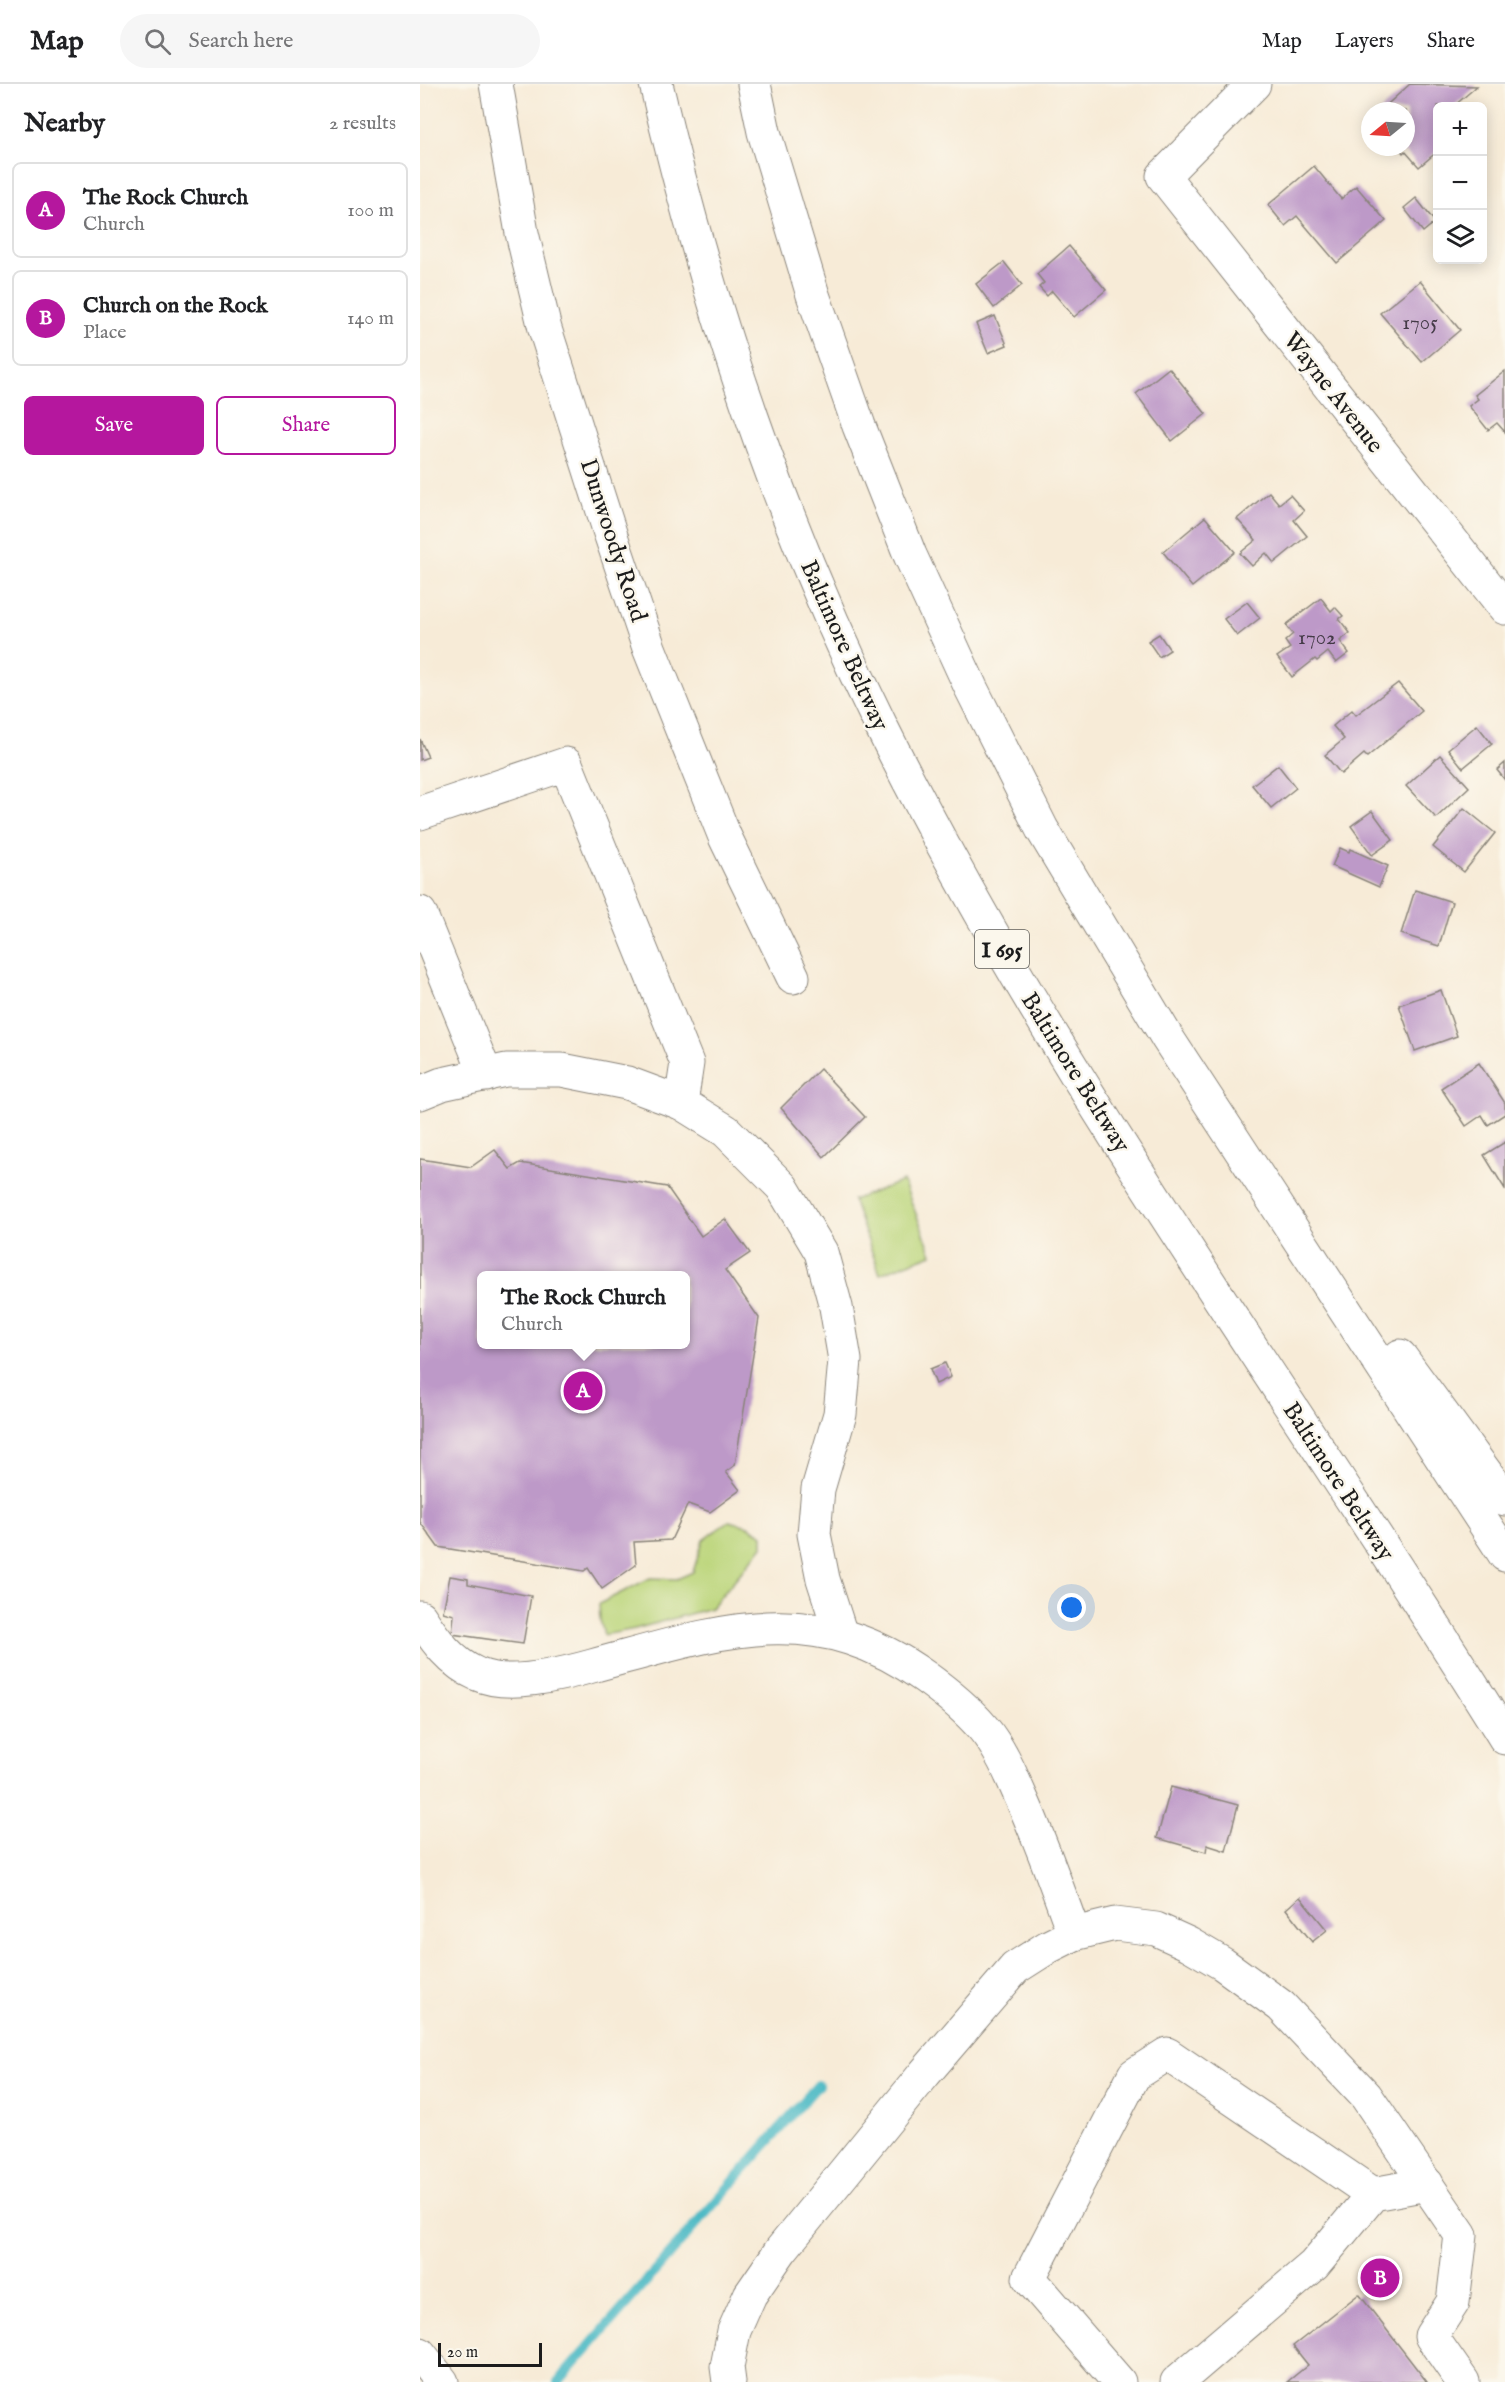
<!DOCTYPE html>
<meta charset="utf-8">
<style>
:root{--surface:#fff;--page:#f6f6f6;--text:#202124;--muted:#757577;--line:#e0e0e0;--accent:#b5179e}
body{margin:0;font-family:"IM FELL English",serif;background:var(--page);color:var(--text)}
.controls{position:absolute;right:18px;top:18px;display:grid;overflow:hidden;border-radius:9px;box-shadow:0 3px 15px #0003}
.controls button{width:54px;height:54px;display:grid;place-items:center;padding:0;border:0;border-bottom:2px solid var(--line);background:var(--surface);color:var(--text);font:30px sans-serif}
.compass{position:absolute;left:941px;top:18px;width:54px;height:54px;border-radius:50%;background:var(--surface);box-shadow:0 3px 15px #0003;rotate:252deg}
.scale{position:absolute;left:18px;bottom:15px;width:104px;box-sizing:border-box;padding-left:6px;border:3px solid #1c1c1c;border-top:0;font-size:16px;line-height:21px;white-space:nowrap;color:#1c1c1c;-webkit-text-stroke:4px #fbf7ec;paint-order:stroke}
.you{position:absolute;left:652px;top:1524px;width:21px;height:21px;margin:-15px;border:4px solid #fff;border-radius:50%;background:#1a73e8;box-shadow:0 0 0 9px #1a73e833}
.badge{display:grid;place-items:center;width:39px;height:39px;border-radius:50%;background:var(--accent);color:#fff;font-size:20px;font-weight:700}
.pin{position:absolute;translate:-50% -50%;border:3px solid #fff;box-shadow:0 2px 6px #0006}
.popup{position:absolute;left:57px;top:1187px;width:213px;height:78px;box-sizing:border-box;display:grid;place-content:center;border-radius:9px;background:var(--surface);filter:drop-shadow(0 2px 4px #0005);font-size:20px;white-space:nowrap;color:var(--muted)}
.popup b{font-size:22px;color:var(--text)}
.popup::after{content:'';position:absolute;left:50%;top:100%;margin-left:-12px;border:12px solid transparent;border-top-color:var(--surface)}
.list{margin:0;padding:0;list-style:none}
h2{display:flex;justify-content:space-between;align-items:center;height:78px;margin:0;padding:0 24px;font-size:26px}
h2 small{font-size:20px;font-weight:400;color:var(--muted)}
.list li{display:grid;grid-template-columns:39px 1fr auto;gap:18px;align-items:center;box-sizing:border-box;height:96px;margin:0 12px 12px;padding:0 12px;border:2px solid var(--line);border-radius:9px}
.list b{display:block;font-size:22px;white-space:nowrap}
.list p{margin:0;font-size:20px;white-space:nowrap;color:var(--muted)}
.list em{font-size:20px;font-style:normal;color:var(--muted)}
.actions{display:flex;gap:12px;padding:18px 24px}
.actions a{flex:1;padding:14px 0;border:2px solid var(--accent);border-radius:9px;text-align:center;font-size:21px;color:var(--accent)}
.actions .main{background:var(--accent);color:#fff}
.icon{flex:none;width:33px;height:33px;fill:none;stroke:currentColor;stroke-width:2;stroke-linecap:round;stroke-linejoin:round}
.map{position:relative;flex:none;width:1085px;height:2298px;overflow:hidden}
header{display:flex;align-items:center;gap:36px;box-sizing:border-box;height:84px;padding:0 30px;background:var(--surface);border-bottom:2px solid var(--line)}
header strong{font-size:28px}
nav{display:flex;gap:33px;margin-inline-start:auto;font-size:21px}
.search{width:420px;height:54px;background:var(--page);display:flex;align-items:center;gap:15px;box-sizing:border-box;padding:0 21px;border-radius:33px;color:var(--muted);font-size:22px}
main{display:flex}
aside{flex:1;background:var(--surface)}
.map>svg:first-child{display:block}
.green{fill:#bbd57a;stroke:#6c784b;stroke-width:1.5}
.lines{fill:none;stroke-linecap:round;stroke-linejoin:round}
.stream{stroke:#4bb9c5;stroke-width:10}
.building{fill:#bd99c8;fill-rule:evenodd}
.minor-casing{stroke:#8a847a;stroke-width:35}
.major-casing{stroke:#8a847a;stroke-width:35}
.highway-casing{stroke:#8a847a;stroke-width:35}
.minor{stroke:#fff;stroke-width:33}
.major{stroke:#fff;stroke-width:33}
.highway{stroke:#fff;stroke-width:33}
.labels{text-anchor:middle;stroke-width:5;stroke-linejoin:round;paint-order:stroke}
.number-label{font-size:21px;fill:#443b47}
.shield{fill:#fbf7ec;stroke:#5f5e5a;stroke-width:1.5}
.shield-label{font-size:22px;font-weight:bold;fill:#1c1c1c}
.street-label{font-size:24px;fill:#1c1c1c;stroke:#fbf7ec}
</style>
<header>
<strong>Map</strong>
<div class="search"><svg class="icon" aria-label="search" viewBox="0 0 24 24"><circle cx="10" cy="10" r="6"/><path d="M15 15l6 6"/></svg>Search here</div>
<nav><a>Map</a><a>Layers</a><a>Share</a></nav>
</header>
<main>
<aside>
<h2>Nearby<small>2 results</small></h2>
<ul class="list">
<li><span class="badge">A</span><div><b>The Rock Church</b><p>Church</p></div><em>100 m</em></li>
<li><span class="badge">B</span><div><b>Church on the Rock</b><p>Place</p></div><em>140 m</em></li>
</ul>
<div class="actions"><a class="main">Save</a><a>Share</a></div>
</aside>
<div class="map">
<svg width="1085" height="2298" viewBox="0 0 1085 2298">
<rect width="100%" height="100%" fill="#fbf7ec"/>
<filter id="ink" filterUnits="userSpaceOnUse"><feTurbulence type="fractalNoise" baseFrequency=".0167" numOctaves="2"/><feDisplacementMap in="SourceGraphic" scale="12" xChannelSelector="R" yChannelSelector="G"/><feConvolveMatrix kernelMatrix="1 2 1 2 8 2 1 2 1" color-interpolation-filters="sRGB"/></filter>
<filter id="wash" filterUnits="userSpaceOnUse"><feTurbulence type="fractalNoise" baseFrequency=".008" numOctaves="4" result="noise"/><feDisplacementMap in="SourceGraphic" scale="24" xChannelSelector="R" yChannelSelector="G"/><feGaussianBlur stdDeviation="1.35" result="paint"/><feColorMatrix in="noise" values="0 0 0 0 0 0 0 0 0 0 0 0 0 0 0 0 0 1.4 0 .05"/><feComposite in="paint" operator="in"/></filter>
<g filter="url(#wash)">
<rect width="100%" height="100%" fill="#f7ebd7"/>
<g class="green">
<path d="M483 1097 512 1170 460 1190 433 1116Z"/>
<path d="M309 1437 328 1442 343 1451V1462L291 1524 215 1545 184 1551 180 1536 179 1520 230 1494 257 1495 273 1488 283 1456Z"/>
</g>
<g class="lines">
<path class="stream" d="M138 2298 398 2001"/>
</g>
<g id="blocks">
<g class="building">
<path d="M990 0 1057 2 1034 22H1018V67L999 83 985 67 983 69 978 63H986V27H960Z"/>
<path d="M894 82 921 115 936 102 966 137 917 179 877 132 865 142 848 121Z"/>
<path d="M996 114 1015 138 1003 148 984 124Z"/>
<path d="M649 162 686 206 654 233 632 207 627 212 619 203 624 199 617 190Z"/>
<path d="M584 178 602 201 574 224 556 200Z"/>
<path d="M1000 197 1040 246 1002 278 960 229Z"/>
<path d="M575 232 587 261 568 269 556 240Z"/>
<path d="M749 284 786 330 752 357 716 310Z"/>
<path d="M1085 287V348L1077 339 1068 346 1049 322 1058 315 1055 311Z"/>
<path d="M849 408 859 420 870 411 884 427 874 436 887 452 854 479 846 469 832 482 820 469 836 456 817 435Z"/>
<path d="M785 433 815 468 772 503 743 468Z"/>
<path d="M901 514 911 527 915 523 923 532 919 535 930 549 920 557 929 569 916 579 908 568 897 577 895 575 872 593 857 573 870 564 865 557 873 550 866 541Z"/>
<path d="M827 518 840 534 817 552 804 535Z"/>
<path d="M739 550 750 566 739 573 728 557Z"/>
<path d="M978 599 1002 627 947 673 944 670 921 690 905 671 924 655 913 642 932 626 936 631Z"/>
<path d="M1057 641 1072 660 1043 684 1028 665Z"/>
<path d="M0 655 8 673 0 676Z"/>
<path d="M1020 671 1049 703 1016 734 986 702Z"/>
<path d="M1085 679V696L1077 686Z"/>
<path d="M858 681 876 704 851 724 832 701Z"/>
<path d="M1044 724 1075 749 1044 788 1013 763Z"/>
<path d="M952 727 973 756 952 771 931 742Z"/>
<path d="M920 764 929 768 930 765 968 782 959 803 912 782Z"/>
<path d="M995 806 1032 818 1019 862 981 850Z"/>
<path d="M1021 906 1037 952 995 967 979 921Z"/>
<path d="M1059 979 1085 1019V1030L1068 1041 1062 1031 1046 1042 1021 1004Z"/>
<path d="M400 985 445 1033 404 1073 361 1024Z"/>
<path d="M1085 1058V1105L1064 1071Z"/>
<path d="M75 1066 90 1085 100 1079 247 1103 281 1152 305 1135 330 1169 305 1186 339 1234 315 1381 306 1388 320 1406 290 1428 268 1420 251 1456 214 1458 216 1481 182 1505 168 1484 164 1487 18 1463 0 1438V1075L51 1083ZM61 1192H265V1260H61Z"/>
<path d="M525 1279 531 1293 516 1300 510 1285Z"/>
<path d="M30 1492 48 1495V1500L111 1512 103 1560 32 1550 34 1531 23 1528Z"/>
<path d="M751 1703 818 1721 806 1767 787 1761 786 1768 737 1754Z"/>
<path d="M880 1813 907 1846 892 1858 866 1825Z"/>
<path d="M939 2210 1007 2298H867L888 2281 873 2262Z"/>
</g>
</g>
</g>
<g filter="url(#ink)">
<use href="#blocks" fill-opacity="0" stroke="#8a847a" stroke-width="1.5"/>
<g class="lines">
<g class="minor-casing">
<g id="minor">
<path d="M76 0 102 149 125 245 190 449 229 564 305 753 373 893"/>
<path d="M834 0 743 92 1085 524"/>
<path d="M0 729 146 680 267 979 261 1019"/>
<path d="M0 829 66 991"/>
<path d="M0 1009 22 1000 86 986H142L207 999 261 1019 306 1047 362 1103 401 1168 416 1223 425 1276 420 1330 398 1405 394 1450 403 1495 421 1551"/>
<path d="M0 1533C15 1556 31 1579 57 1590 88 1604 140 1591 172 1582 295 1549 391 1511 505 1593 526 1608 546 1624 563 1644 579 1663 590 1688 600 1711 621 1757 637 1803 654 1850L628 1863 595 1884 505 1989 361 2166 330 2211 314 2247 307 2283 309 2298"/>
<path d="M654 1850 695 1840 736 1845 769 1860 803 1880 861 1922 946 2012 1041 2151 1033 2218 1011 2252 1043 2298"/>
<path d="M699 2298 609 2194 714 1991 747 1970 953 2110"/>
<path d="M757 2298 894 2181 953 2110 1007 2100"/>
</g>
</g>
<g class="major-casing">
<path id="major" d="M0 2270 22 2298"/>
</g>
<g class="highway-casing">
<g id="highway">
<path d="M236 0C288 223 361 441 463 646 639 1001 877 1318 1085 1654"/>
<path d="M334 0 344 48 393 211 439 342 490 471 551 604 622 745 748 955 1085 1471"/>
<path d="M980 1272 1085 1415"/>
</g>
</g>
<use href="#minor" class="minor"/>
<use href="#major" class="major"/>
<use href="#highway" class="highway"/>
</g>
</g>
<g class="labels">
<g class="number-label">
<text x="1000" y="245">1705</text>
<text x="897" y="560">1702</text>
</g>
<rect class="shield" x="555" y="846" width="54" height="38" rx="4.5"/>
<g class="shield-label">
<text x="582" y="873">I 695</text>
</g>
<g class="street-label">
<text transform="translate(914 308) rotate(52)" y="8">Wayne Avenue</text>
<text transform="translate(194 456) rotate(72)" y="8">Dunwoody Road</text>
<text transform="translate(425 561) rotate(66)" y="8">Baltimore Beltway</text>
<text transform="translate(656 988) rotate(58)" y="8">Baltimore Beltway</text>
<text transform="translate(919 1397) rotate(57)" y="8">Baltimore Beltway</text>
</g>
</g>
</svg>
<div class="controls">
<button>+</button>
<button>−</button>
<button><svg class="icon" aria-label="layers" viewBox="0 0 24 24"><path d="M12 4l9 5-9 5-9-5zM3 14l9 5 9-5"/></svg></button>
</div>
<svg class="compass" viewBox="-18 -18 36 36"><path d="M0-13l5 13h-10z" fill="#e53935"/><path d="M0 13l5-13h-10z" fill="#757577"/></svg>
<div class="scale">20 m</div>
<div class="you"></div>
<div class="pin badge" style="left:163px;top:1307px">A</div>
<div class="popup"><b>The Rock Church</b>Church</div>
<div class="pin badge" style="left:960px;top:2194px">B</div>
</div>
</main>
